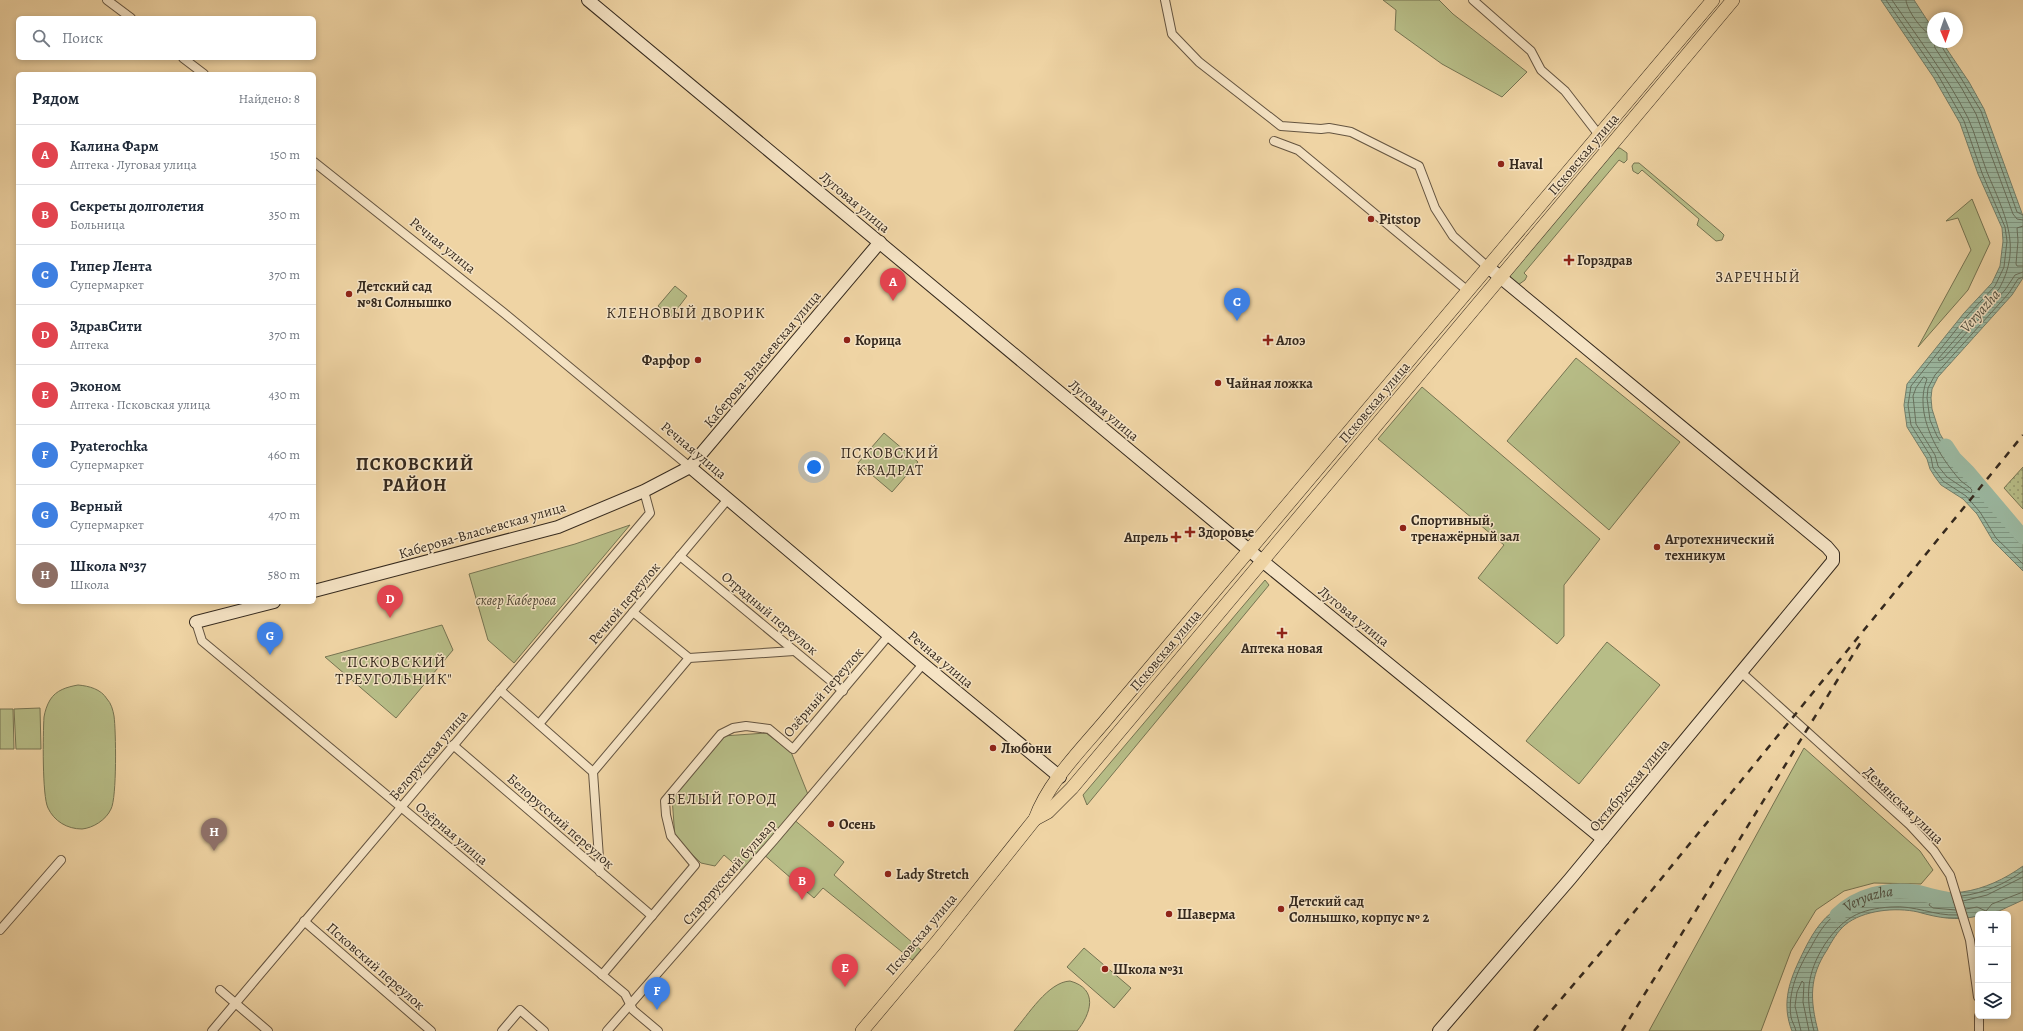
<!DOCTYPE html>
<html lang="ru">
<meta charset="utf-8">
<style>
:root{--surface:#fff;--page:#f6f6f7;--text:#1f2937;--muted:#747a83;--line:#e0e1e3;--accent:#0b8043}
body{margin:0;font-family:Alegreya,serif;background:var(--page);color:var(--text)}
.controls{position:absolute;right:12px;bottom:12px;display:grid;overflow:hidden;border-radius:6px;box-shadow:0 2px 6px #0003}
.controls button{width:36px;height:36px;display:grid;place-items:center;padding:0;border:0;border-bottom:1px solid var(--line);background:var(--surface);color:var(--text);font:20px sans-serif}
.compass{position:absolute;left:1927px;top:12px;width:36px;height:36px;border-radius:50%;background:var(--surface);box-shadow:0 2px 6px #0003;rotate:178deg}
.you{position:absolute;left:814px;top:467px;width:14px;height:14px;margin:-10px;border:3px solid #fff;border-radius:50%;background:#1a73e8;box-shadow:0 0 0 6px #1a73e833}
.badge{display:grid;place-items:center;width:26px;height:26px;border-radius:50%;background:var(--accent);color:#fff;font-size:13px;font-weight:700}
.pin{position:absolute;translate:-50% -33px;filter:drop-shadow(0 1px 2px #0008)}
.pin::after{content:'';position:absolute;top:21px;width:14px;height:12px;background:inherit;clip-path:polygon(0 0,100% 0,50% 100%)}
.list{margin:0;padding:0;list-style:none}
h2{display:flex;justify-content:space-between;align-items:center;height:52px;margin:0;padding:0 16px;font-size:17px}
h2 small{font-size:13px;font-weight:400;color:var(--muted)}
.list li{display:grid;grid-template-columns:26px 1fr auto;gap:12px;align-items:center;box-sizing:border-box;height:60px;padding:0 16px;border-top:1px solid var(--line)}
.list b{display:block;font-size:15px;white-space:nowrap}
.list p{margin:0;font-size:13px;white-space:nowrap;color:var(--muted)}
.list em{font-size:13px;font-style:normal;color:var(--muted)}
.icon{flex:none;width:22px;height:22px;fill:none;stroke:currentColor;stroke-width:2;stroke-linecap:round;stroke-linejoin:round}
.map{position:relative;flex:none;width:2023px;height:1031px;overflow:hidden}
.search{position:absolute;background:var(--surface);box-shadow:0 2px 6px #0003;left:16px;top:16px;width:300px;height:44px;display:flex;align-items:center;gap:10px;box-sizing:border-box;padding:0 14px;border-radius:6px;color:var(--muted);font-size:15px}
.panel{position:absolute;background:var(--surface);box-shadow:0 2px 6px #0003;left:16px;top:72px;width:300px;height:532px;border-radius:6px}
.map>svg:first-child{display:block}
.green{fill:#b7bd87;stroke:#767452}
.garden{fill:url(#garden-dots);stroke:#767452}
.water{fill:url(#water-rules);stroke:#73806d}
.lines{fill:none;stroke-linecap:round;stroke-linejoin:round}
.shore{stroke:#687260;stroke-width:1}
.river{stroke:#9bb9a2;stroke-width:15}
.street-casing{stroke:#645440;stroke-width:10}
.secondary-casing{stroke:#362a1e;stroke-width:14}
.primary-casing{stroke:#362a1e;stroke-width:14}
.street{stroke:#f5e3c4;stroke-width:8}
.secondary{stroke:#f5e3c4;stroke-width:12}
.primary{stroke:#efd4a4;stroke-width:13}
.rail{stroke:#362a1e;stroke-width:2.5;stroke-dasharray:7 7;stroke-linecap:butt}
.poi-dot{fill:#8f2418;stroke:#f5e3c4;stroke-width:1.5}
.labels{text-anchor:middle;stroke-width:3;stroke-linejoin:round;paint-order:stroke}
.street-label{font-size:14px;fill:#362a1e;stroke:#f5e3c4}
.poi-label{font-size:14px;font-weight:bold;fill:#362a1e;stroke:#f5e3c4;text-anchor:start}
.park-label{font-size:14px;font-style:italic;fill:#504733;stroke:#f5e3c4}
.neighbourhood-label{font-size:15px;letter-spacing:1px;fill:#362a1e;stroke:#f5e3c4}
.water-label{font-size:15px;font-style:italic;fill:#4f4e3f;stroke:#f5e3c4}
.district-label{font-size:18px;font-weight:bold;letter-spacing:1px;fill:#362a1e;stroke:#f5e3c4}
</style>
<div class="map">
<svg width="2023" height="1031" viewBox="0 0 2023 1031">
<defs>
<pattern id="garden-dots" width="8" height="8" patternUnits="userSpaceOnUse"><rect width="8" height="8" fill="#b7bd87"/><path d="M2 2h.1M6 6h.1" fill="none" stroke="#969a6e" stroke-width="1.8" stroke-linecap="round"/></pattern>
<pattern id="water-rules" width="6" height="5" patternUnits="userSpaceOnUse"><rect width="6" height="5" fill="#9bb9a2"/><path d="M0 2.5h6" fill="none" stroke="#7f9783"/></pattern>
</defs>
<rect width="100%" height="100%" fill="#efd4a4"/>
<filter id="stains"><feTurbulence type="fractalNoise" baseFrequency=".005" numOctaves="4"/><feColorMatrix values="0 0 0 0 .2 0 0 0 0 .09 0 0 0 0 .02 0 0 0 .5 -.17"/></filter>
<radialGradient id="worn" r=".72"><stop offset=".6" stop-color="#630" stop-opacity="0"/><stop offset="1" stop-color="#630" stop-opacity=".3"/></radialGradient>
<g class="green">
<path d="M1383 0H1439L1453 14 1527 72 1502 97 1442 64 1395 30 1396 10Z"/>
<path d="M1617 148H1620L1627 153V160L1624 163 1619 160 1524 273 1527 276 1525 280 1518 285 1510 278 1511 273Z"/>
<path d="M1634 163H1639L1721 232 1724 235 1722 240 1716 241 1697 225 1699 219 1642 170 1638 174 1633 171 1632 166Z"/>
<path d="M1972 199 1990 243 1968 290 1918 347 1971 250 1958 218 1946 221Z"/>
<path d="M675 286 687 296 671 317 658 306Z"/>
<path d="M1576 358 1680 442 1609 530 1507 441Z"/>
<path d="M1422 387 1600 539 1564 585V636L1557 644 1478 578 1504 545 1378 439Z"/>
<path d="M884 433 918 462 892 492 858 463Z"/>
<path d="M630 525 514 663 488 640 469 574 575 544Z"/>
<path d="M1265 580 1269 585 1087 805 1083 795Z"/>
<path d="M442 625 453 650 396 718 325 657Z"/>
<path d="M1607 642 1660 685 1579 784 1526 741Z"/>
<path d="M78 685C89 686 101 689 107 699 111 703 113 710 114 716 116 730 117 798 111 809 106 820 93 828 82 829 67 829 54 821 48 808 42 796 43 733 44 717 45 711 47 705 50 700 56 690 67 687 78 685Z"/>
<path d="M40 708 41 749H16L14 709Z"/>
<path d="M0 709H13L14 749H0Z"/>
<path d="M766 733 791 752 809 797 792 818 844 862 834 875 921 950 912 960 823 888 814 898 762 853 745 873 724 855 715 866 701 863 675 838 672 797 723 736Z"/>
<path d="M1804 748 1920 851 1933 870 1921 884 1874 883 1844 891 1816 910 1791 951 1761 1031H1649Z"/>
<path d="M1084 948 1131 988 1114 1008 1067 967Z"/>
<path d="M1070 981C1099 989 1091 1014 1077 1031H1014C1028 1015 1048 982 1070 981Z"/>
</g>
<path class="garden" d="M2023 467V509L2004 488Z"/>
<g class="water">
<path d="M1881 0H1914L1933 29V42H1942L1969 82 1984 109 2023 216V278L2012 295 1938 377 1932 389 1931 398 1932 409 1940 434 1957 461 1968 475 1978 482 2023 542V571L1993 541 1977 514 1963 499 1941 485 1935 477 1930 469 1927 459 1907 427 1904 405 1907 384 1964 313 1992 283 2000 266 2003 241 2002 228 1978 174 1960 123 1934 78Z"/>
<path d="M2023 866V900L1999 911 1978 914V916C1956 921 1939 918 1918 912 1896 907 1863 910 1845 925 1837 932 1832 941 1827 950 1809 977 1810 1000 1818 1031H1792C1782 1006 1788 984 1799 961 1807 944 1816 925 1831 913 1864 886 1922 897 1962 892 1984 889 2005 879 2023 866Z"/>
</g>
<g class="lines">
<g class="shore">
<path d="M1886 0 1938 75 1964 121 1982 173 2005 227 2007 241 2004 267 1995 286 1967 316 1911 386 1908 405 1911 425 1931 457 1933 468 1943 481 1966 496 1980 512 1996 538 2023 564"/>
<path d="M1892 0C1918 38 1947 76 1968 118 1976 135 1980 154 1987 172 2004 213 2023 246 1999 289L1938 359 1939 361 1943 359 2005 290 2015 275 2023 272"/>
<path d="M1906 0C1906 9 1924 35 1933 35"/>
<path d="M1934 42 1935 48 1961 87 1976 114 2013 214 2017 219 2023 220"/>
<path d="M1939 42 1981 111 2017 212 2023 215"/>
<path d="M2023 226 2017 228 2018 241 2016 264 2017 266H2023"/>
<path d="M2023 277 2018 279 2009 293 1935 375 1928 388 1927 398 1930 420 1937 436 1964 477 1975 485 2018 542 2023 544"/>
<path d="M1924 377 1927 379C1913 414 1938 455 1960 480 1964 484 1969 486 1972 490L1971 493 1947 477 1938 466 1935 455 1916 424 1913 396 1916 388Z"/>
<path d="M1962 896C1984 893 2005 884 2023 871"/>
<path d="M1953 901 1930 903 1929 905 1933 908 1956 910"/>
<path d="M1963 901 1987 895 2023 877"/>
<path d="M1966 909 1977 907 1986 911 1992 904 2023 892"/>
<path d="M1796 1031C1795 1026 1792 1022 1791 1017 1787 992 1799 967 1811 947 1817 936 1824 923 1835 915 1868 893 1913 899 1951 897"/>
<path d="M1801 1031 1795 1006 1797 992 1802 981 1804 983 1803 1002 1809 1031"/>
<path d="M1814 1031C1805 997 1806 974 1825 944 1843 918 1859 909 1891 907 1915 905 1934 916 1957 915"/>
</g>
<g class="river">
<path d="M1946 446 1954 458 1968 472 2023 537"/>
<path id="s1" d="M1837 915C1857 895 1888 888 1915 892 1926 894 1936 898 1946 899"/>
</g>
<g class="street-casing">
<g id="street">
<path d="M107 0 131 18"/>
<path d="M1165 0 1172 34 1199 62 1281 126 1321 129 1329 128 1351 132 1419 166 1435 208 1453 236 1490 269"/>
<path d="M1473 0 1531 51 1541 70 1565 91 1599 135"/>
<path d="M183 58 204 74"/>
<path d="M1274 141 1298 150 1468 291"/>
<path d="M314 162 504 313 690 467"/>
<path d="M680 556 843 691"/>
<path d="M633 612 689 658"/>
<path d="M196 622 202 641 625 994 633 1010 658 1031"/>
<path d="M1742 673 1910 825 1934 851 1950 875 1970 940 1978 997"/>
<path d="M500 690 593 772"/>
<path d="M539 724 728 499"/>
<path d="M453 745 652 916"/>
<path d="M600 872 593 772 689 658 794 651"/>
<path d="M304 921 431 1031"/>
<path d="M0 930 61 860"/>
<path d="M602 975 695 865 671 836 666 815 665 801 721 734 733 728 746 726 769 729 793 749 889 635"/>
<path d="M220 990 268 1031"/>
<path d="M1979 1016V1031"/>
<path d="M212 1031 650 513 644 491"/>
<path d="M502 1031 520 1010 544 1031"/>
<path d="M607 1031 774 840 923 664"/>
</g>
</g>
<g class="secondary-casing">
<g id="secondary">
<path d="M588 0 1261 560 1603 839"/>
<path d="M690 467 917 659 1060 777"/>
<path d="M314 591 558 527 644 491 690 467 880 242"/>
<path d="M196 622 274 602"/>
<path d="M1439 1031 1570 879 1833 561V554L1827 547 1488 267"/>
</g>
</g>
<g class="primary-casing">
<g id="primary">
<path d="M1035 819 1048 812 1072 788 1733 0"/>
<path d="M862 1031 936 943 1035 819C1049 780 1084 747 1111 714L1713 0"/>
</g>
</g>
<use href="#street" class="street"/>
<use href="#secondary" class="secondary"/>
<use href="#primary" class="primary"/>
<g class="rail">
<path d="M1534 1031 1608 944 2023 435"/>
<path d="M1622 1031 1862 640"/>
</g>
</g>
<g class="poi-dot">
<circle cx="1501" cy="164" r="4"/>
<circle cx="1371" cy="219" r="4"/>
<path d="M1567 254h4v4h4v4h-4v4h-4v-4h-4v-4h4z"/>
<circle cx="349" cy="294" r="4"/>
<circle cx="847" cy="340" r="4"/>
<path d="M1266 334h4v4h4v4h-4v4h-4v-4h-4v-4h4z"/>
<circle cx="698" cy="360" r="4"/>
<circle cx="1218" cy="383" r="4"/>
<circle cx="1403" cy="528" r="4"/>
<path d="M1188 526h4v4h4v4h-4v4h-4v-4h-4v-4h4z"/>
<path d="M1174 531h4v4h4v4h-4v4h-4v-4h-4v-4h4z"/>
<circle cx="1657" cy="547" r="4"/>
<path d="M1280 627h4v4h4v4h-4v4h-4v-4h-4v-4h4z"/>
<circle cx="993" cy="748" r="4"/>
<circle cx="831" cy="824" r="4"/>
<circle cx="888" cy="874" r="4"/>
<circle cx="1281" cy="909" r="4"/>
<circle cx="1169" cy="914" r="4"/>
<circle cx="1105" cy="969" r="4"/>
</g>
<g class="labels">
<g class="street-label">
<text transform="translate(1583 154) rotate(-50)" y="5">Псковская улица</text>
<text transform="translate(855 202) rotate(40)" y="5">Луговая улица</text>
<text transform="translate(443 245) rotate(39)" y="5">Речная улица</text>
<text transform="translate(762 359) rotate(-50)" y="5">Каберова-Власьевская улица</text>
<text transform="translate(1374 402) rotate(-50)" y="5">Псковская улица</text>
<text transform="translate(1104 410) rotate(40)" y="5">Луговая улица</text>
<text transform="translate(694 450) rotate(40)" y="5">Речная улица</text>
<text transform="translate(482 530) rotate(-16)" y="5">Каберова-Власьевская улица</text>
<text transform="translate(624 603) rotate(-50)" y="5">Речной переулок</text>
<text transform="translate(770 613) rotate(40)" y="5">Отрадный переулок</text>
<text transform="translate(1354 616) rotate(39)" y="5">Луговая улица</text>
<text transform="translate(1165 650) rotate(-50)" y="5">Псковская улица</text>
<text transform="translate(941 659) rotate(40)" y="5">Речная улица</text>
<text transform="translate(823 692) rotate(-49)" y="5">Озёрный переулок</text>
<text transform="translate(428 755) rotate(-50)" y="5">Белорусская улица</text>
<text transform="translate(1629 785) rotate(-50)" y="5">Октябрьская улица</text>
<text transform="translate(1904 805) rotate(44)" y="5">Демянская улица</text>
<text transform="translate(561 821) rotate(41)" y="5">Белорусский переулок</text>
<text transform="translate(452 833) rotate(40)" y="5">Озёрная улица</text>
<text transform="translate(729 872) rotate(-49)" y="5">Старорусский бульвар</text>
<text transform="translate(921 934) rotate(-50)" y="5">Псковская улица</text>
<text transform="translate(376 966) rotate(41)" y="5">Псковский переулок</text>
</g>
<g class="poi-label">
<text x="1509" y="169">Haval</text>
<text x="1379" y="224">Pitstop</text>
<text x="1577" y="265">Горздрав</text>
<text x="357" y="291">Детский сад<tspan x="357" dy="16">№81 Солнышко</tspan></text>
<text x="855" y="345">Корица</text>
<text x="1276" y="345">Алоэ</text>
<text x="690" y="365" text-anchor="end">Фарфор</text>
<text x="1226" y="388">Чайная ложка</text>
<text x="1411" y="525">Спортивный,<tspan x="1411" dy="16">тренажёрный зал</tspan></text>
<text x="1198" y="537">Здоровье</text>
<text x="1168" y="542" text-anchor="end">Апрель</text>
<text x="1665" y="544">Агротехнический<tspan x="1665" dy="16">техникум</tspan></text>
<text x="1282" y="653" text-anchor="middle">Аптека новая</text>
<text x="1001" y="753">Любони</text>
<text x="839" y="829">Осень</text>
<text x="896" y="879">Lady Stretch</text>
<text x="1289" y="906">Детский сад<tspan x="1289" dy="16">Солнышко, корпус № 2</tspan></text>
<text x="1177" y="919">Шаверма</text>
<text x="1113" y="974">Школа №31</text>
</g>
<g class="park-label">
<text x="516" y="605">сквер Каберова</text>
</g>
<g class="neighbourhood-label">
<text x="1758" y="282">ЗАРЕЧНЫЙ</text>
<text x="686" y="318">КЛЕНОВЫЙ ДВОРИК</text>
<text x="890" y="458">ПСКОВСКИЙ<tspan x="890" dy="17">КВАДРАТ</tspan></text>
<text x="394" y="667">"ПСКОВСКИЙ<tspan x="394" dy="17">ТРЕУГОЛЬНИК"</tspan></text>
<text x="722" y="804">БЕЛЫЙ ГОРОД</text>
</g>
<g class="water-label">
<text transform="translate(1980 311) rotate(-49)" y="5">Veryazha</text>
<text dy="5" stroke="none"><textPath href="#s1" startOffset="36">Veryazha</textPath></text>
</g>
<g class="district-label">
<text x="415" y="470">ПСКОВСКИЙ<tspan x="415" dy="21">РАЙОН</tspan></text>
</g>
</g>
<rect width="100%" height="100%" filter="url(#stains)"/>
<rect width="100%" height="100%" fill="url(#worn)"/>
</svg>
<div class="controls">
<button>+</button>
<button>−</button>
<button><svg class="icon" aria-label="layers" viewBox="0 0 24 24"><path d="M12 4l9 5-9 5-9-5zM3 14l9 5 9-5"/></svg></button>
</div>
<svg class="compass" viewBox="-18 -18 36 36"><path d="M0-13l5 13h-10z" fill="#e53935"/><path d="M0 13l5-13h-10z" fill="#747a83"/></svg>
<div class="you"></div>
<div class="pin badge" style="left:893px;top:301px;background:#e0444e">A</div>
<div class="pin badge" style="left:802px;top:900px;background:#e0444e">B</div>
<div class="pin badge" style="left:1237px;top:321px;background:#3f7fe0">C</div>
<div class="pin badge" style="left:390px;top:618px;background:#e0444e">D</div>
<div class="pin badge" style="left:845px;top:987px;background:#e0444e">E</div>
<div class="pin badge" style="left:657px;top:1010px;background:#3f7fe0">F</div>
<div class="pin badge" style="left:270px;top:655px;background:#3f7fe0">G</div>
<div class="pin badge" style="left:214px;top:851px;background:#8d6e63">H</div>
<div class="search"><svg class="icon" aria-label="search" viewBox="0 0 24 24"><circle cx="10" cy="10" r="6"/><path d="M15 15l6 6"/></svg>Поиск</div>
<section class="panel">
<h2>Рядом<small>Найдено: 8</small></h2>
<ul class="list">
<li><span class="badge" style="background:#e0444e">A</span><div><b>Калина Фарм</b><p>Аптека · Луговая улица</p></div><em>150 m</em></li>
<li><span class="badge" style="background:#e0444e">B</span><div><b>Секреты долголетия</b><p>Больница</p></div><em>350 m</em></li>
<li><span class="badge" style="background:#3f7fe0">C</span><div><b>Гипер Лента</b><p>Супермаркет</p></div><em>370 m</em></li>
<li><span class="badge" style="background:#e0444e">D</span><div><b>ЗдравСити</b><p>Аптека</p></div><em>370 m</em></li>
<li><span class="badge" style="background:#e0444e">E</span><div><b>Эконом</b><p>Аптека · Псковская улица</p></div><em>430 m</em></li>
<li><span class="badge" style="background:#3f7fe0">F</span><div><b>Pyaterochka</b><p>Супермаркет</p></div><em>460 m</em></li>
<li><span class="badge" style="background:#3f7fe0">G</span><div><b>Верный</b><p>Супермаркет</p></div><em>470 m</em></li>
<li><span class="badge" style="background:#8d6e63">H</span><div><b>Школа №37</b><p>Школа</p></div><em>580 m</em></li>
</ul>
</section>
</div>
